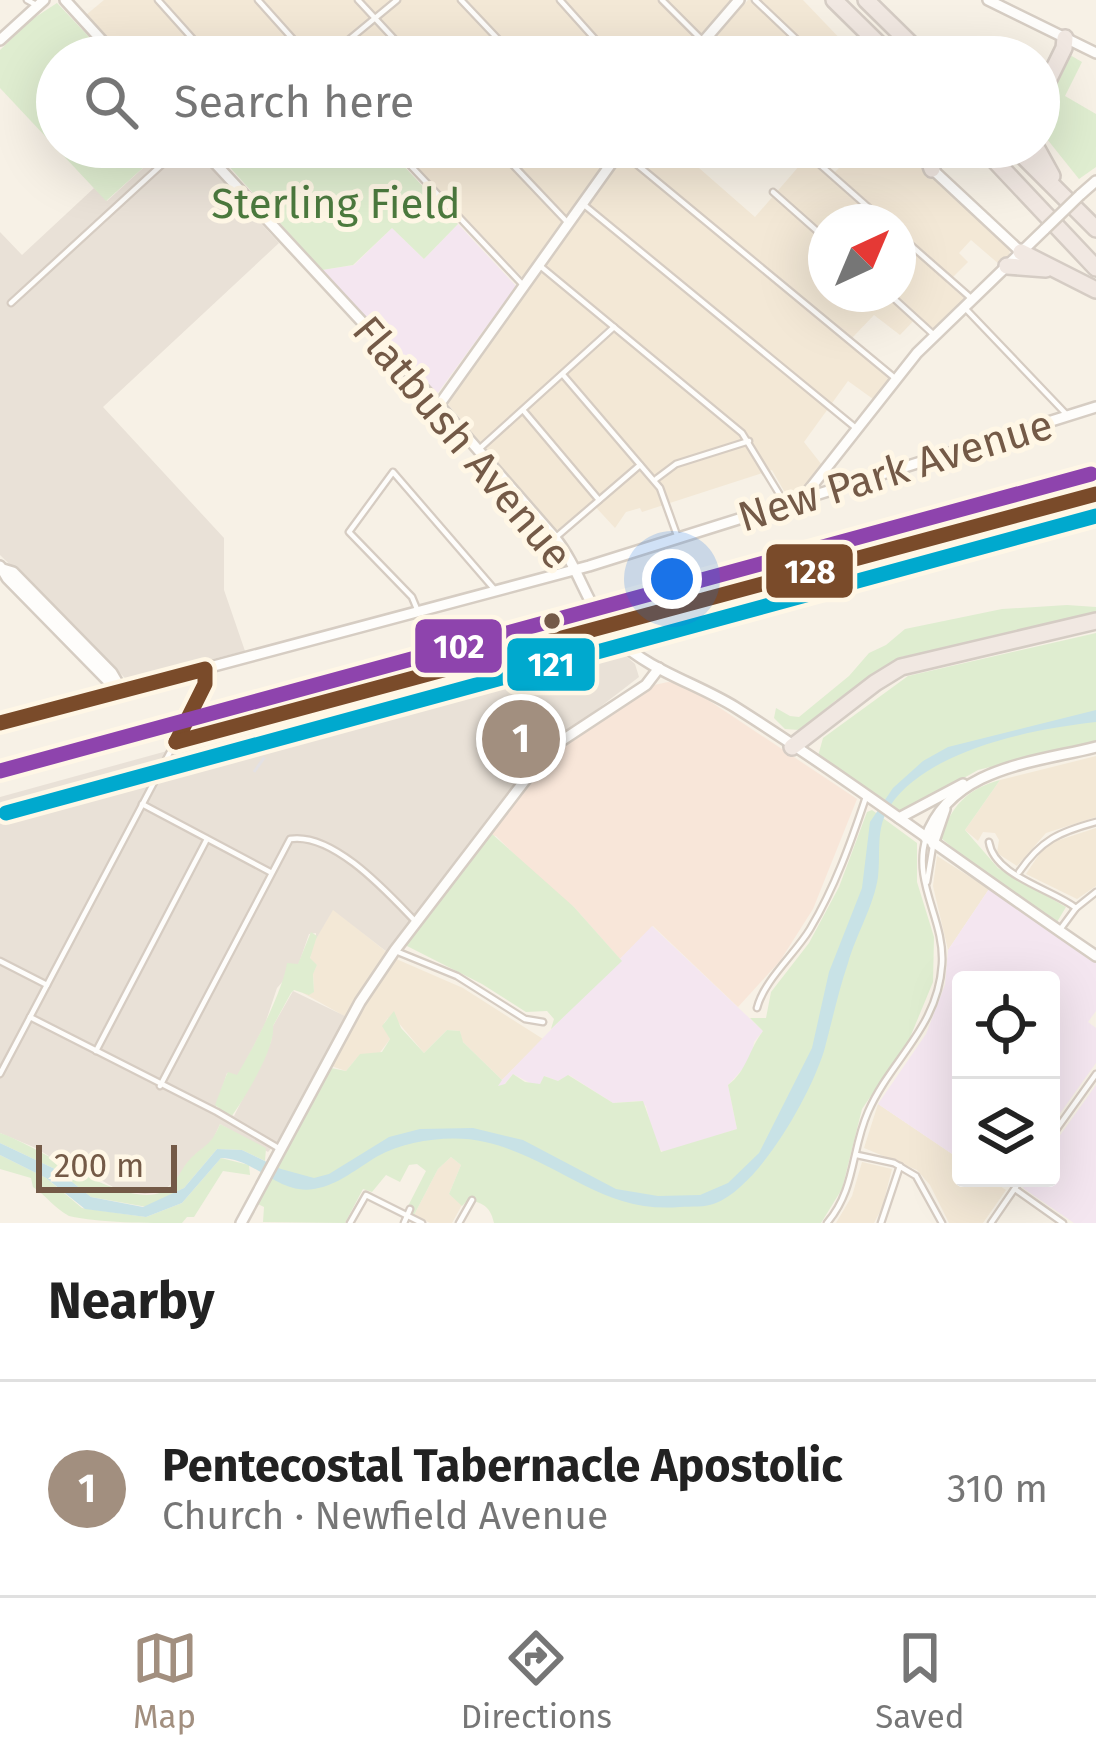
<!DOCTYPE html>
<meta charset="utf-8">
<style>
:root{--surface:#fff;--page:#f6f6f6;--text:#222;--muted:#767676;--line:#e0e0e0;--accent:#a28f7f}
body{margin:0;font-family:"Fira Sans",sans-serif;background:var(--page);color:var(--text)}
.controls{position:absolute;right:36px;bottom:36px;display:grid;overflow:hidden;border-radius:12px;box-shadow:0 12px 48px #0002}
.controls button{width:108px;height:108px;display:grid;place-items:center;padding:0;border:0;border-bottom:3px solid var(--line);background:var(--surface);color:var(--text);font:60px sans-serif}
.compass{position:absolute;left:808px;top:204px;width:108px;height:108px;border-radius:50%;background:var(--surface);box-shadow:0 12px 48px #0002;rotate:44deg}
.scale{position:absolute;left:36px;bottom:30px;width:141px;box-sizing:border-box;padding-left:12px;border:6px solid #745a47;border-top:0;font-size:33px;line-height:42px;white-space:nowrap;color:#745a47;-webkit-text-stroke:9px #fff7e6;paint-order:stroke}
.you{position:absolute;left:672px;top:579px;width:42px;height:42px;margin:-30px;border:9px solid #fff;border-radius:50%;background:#1a73e8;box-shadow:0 0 0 18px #1a73e833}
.badge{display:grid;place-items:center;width:78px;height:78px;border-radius:50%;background:var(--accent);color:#fff;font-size:39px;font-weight:700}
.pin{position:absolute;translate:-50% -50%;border:6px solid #fff;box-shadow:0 3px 12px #0006}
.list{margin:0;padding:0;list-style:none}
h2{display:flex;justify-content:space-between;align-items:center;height:156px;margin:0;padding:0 48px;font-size:51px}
h2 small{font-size:39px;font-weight:400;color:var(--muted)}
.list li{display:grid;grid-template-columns:78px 1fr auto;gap:36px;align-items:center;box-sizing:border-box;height:216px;padding:0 48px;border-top:3px solid var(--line)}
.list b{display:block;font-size:45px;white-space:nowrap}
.list p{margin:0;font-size:39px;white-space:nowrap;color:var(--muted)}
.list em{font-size:39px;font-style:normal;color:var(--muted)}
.icon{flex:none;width:66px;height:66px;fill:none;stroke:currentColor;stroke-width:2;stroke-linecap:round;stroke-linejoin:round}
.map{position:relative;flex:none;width:1096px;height:1223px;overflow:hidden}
.search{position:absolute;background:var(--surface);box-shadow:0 12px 48px #0002;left:36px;right:36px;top:36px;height:132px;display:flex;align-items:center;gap:30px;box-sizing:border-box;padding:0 42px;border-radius:66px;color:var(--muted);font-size:45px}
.sheet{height:372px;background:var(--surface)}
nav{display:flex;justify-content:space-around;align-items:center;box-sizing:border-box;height:168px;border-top:3px solid var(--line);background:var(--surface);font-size:33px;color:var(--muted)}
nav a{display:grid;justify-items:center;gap:6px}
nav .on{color:var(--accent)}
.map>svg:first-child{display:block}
.residential{fill:#f3e8d6;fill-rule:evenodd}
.commercial{fill:#f8e6d9}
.industrial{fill:#e9e1d7}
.education{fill:#f4e6f0}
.green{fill:#dfedd0}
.water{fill:#c8e2e6}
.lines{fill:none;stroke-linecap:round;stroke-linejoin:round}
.street-casing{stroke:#d6ccc2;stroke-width:9}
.secondary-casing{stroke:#d6cdc3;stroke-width:14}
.highway-casing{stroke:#d5ccc4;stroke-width:20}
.street{stroke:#fefdfb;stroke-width:4.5}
.secondary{stroke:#fefdfb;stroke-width:9}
.highway{stroke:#f1e8e2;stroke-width:15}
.rail{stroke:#e4e1e3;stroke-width:3;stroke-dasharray:18 12;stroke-linecap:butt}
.secondary-bridge-casing{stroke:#d6cdc3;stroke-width:14;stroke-linecap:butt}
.secondary-bridge{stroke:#fefdfb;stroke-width:9}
.bus-1-casing{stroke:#fff7e6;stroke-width:24}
.bus-2-casing{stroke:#fff7e6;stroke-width:24}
.bus-3-casing{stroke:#fff7e6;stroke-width:24}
.bus-1{stroke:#7a4b2a;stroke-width:15}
.bus-2{stroke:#00a9ce;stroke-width:15}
.bus-3{stroke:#8e44ad;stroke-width:15}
.bus-dot{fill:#745a47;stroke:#fff7e6;stroke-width:4.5}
.labels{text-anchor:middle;stroke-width:10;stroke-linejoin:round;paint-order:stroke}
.park-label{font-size:42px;fill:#4c7a3e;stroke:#fff7e6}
.street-label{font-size:42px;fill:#745a47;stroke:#fff7e6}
.line-badge{stroke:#fff7e6;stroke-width:4.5}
.badge-label{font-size:33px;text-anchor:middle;font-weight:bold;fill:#fff}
</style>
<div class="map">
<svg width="1096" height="1223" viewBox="0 0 1096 1223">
<rect width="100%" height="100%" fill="#f7f1e6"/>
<g class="residential">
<path d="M104 0H154L205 57H125L86 15Z"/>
<path d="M164 0H734L683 57H313L302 44 287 57H214Z"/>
<path d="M748 0H803L847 46 836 57H697Z"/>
<path d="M398 147H615L523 278Z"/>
<path d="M627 147H675L755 217 806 158 829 178 860 147H903L1010 249 1009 257 1000 265 971 240 959 253 968 262 947 283 965 299 935 329 917 317 900 335 874 315 853 337 848 344 890 379 873 399 848 381 804 442 822 465 796 495 788 498 772 470 642 512 640 508 626 512 615 528 591 502 556 531 447 403ZM826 222H898V294H826Z"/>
<path d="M1096 756V817L1046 833 1017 866 997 853 999 840 995 833 983 832 978 841 965 830 1000 780Z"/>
<path d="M1096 828V886L1077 899 1026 874 1040 853 1053 842Z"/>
<path d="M937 856 989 889 948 950 933 886Z"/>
<path d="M333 909 394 958 463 988 543 1039 502 1080 462 1041 460 1031 447 1030 424 1053 397 1021 388 1018 384 1023 390 1039 378 1055 356 1059 346 1071 322 1063 346 1017 303 993 314 992 313 973 317 965 310 962 311 947Z"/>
<path d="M878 1104 961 1160V1178H987L1006 1190 983 1223H949L930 1185 917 1170 864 1148Z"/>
<path d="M451 1157 461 1165 449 1194 462 1205 452 1223H430L414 1215 438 1169Z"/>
<path d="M862 1162 892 1169 882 1208 874 1223H836L852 1196Z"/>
</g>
<path class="commercial" d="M668 682 684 684 857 799 813 909 780 961 738 1007 653 926 620 959 574 907 551 891 496 836 489 835 558 749 654 685Z"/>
<g class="industrial">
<path d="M166 147H191L279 243 103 407 224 538V590L245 651 127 680 0 555V232L22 255 94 188 107 201Z"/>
<path d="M599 632 635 664 639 677 543 751 387 952 333 910 316 939V933L309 934 299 963 277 988 265 1024 245 1063 237 1076 227 1073 216 1107 234 1116 271 1042 273 1026 293 991 347 1017 284 1134 268 1152 220 1124 210 1146 187 1164 179 1178 161 1192 145 1194 118 1190 96 1177 81 1176 36 1148 0 1133V797Z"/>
</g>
<g class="education">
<path d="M458 224 516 286 437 394 322 270 354 265 392 228 424 259Z"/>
<path d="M989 889 1096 963V1011L1088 1022 1096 1028V1063L1051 1126V980H961V1160L878 1104 926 1034 945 985 948 950Z"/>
<path d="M652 926 763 1031 754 1042 751 1060 728 1085 737 1129 664 1152 656 1147 646 1106 640 1101 613 1103 569 1075 558 1081 545 1076 540 1084 534 1085 513 1074 503 1086H496Z"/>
<path d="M1096 1085V1223H1074L1023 1188 1030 1178H1051V1148Z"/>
</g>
<g class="green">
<path d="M57 3 108 57H57V147H166L106 201 0 88V50L31 20Z"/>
<path d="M1070 55 1082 62 1065 96 1096 114V167L1079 179 1039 129 1040 110 1064 57Z"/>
<path d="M226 147H386L458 224 424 259 392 228 353 265 322 270 218 154Z"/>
<path d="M1067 605 1096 607V616L901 657 835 701 800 730 785 729 774 718 776 708 790 716 799 717 849 676 869 653 886 645 905 629 1002 609Z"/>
<path d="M1096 633V741L978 770 900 814 818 756 823 738 908 676Z"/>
<path d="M1000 780 965 830 998 868 1066 907 1057 922 975 866 941 838C951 806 967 789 1000 780Z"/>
<path d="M872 810 917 843V882L934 937 933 982 909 1040 862 1109 842 1189 821 1223H494C490 1204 481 1204 469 1199L462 1206 449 1194 461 1165 451 1157 438 1169 414 1215 406 1210 426 1171 417 1164 409 1165 400 1182 386 1175 372 1192 363 1189 345 1223 263 1222 264 1207 258 1204 331 1068 346 1071 360 1054 382 1052 390 1039 382 1026 394 1011 401 1028 424 1053 447 1030 460 1031 463 1042 502 1080 498 1086 505 1084 513 1074 525 1082 540 1084 544 1076 558 1081 568 1075 613 1103 643 1101 661 1152 737 1129 728 1085C747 1071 749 1049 763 1031L750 1018H766L771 992 809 943 839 887 867 812Z"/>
<path d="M491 833 574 907 622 961 551 1029 554 1019 547 1011 526 1012 482 984 405 945Z"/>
<path d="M311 932 317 936 310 958 317 965 313 974 314 992 309 995 294 990 291 993 273 1026C276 1047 245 1098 231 1117L215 1105 226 1076 228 1072 237 1075C253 1049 283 991 287 963L298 964Z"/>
<path d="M220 1124 266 1148 265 1161 242 1150 217 1149 184 1188 147 1207 91 1197 57 1170 0 1143V1133C40 1146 124 1209 162 1192 174 1186 179 1174 186 1164 201 1145 210 1149 220 1124Z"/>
<path d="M0 1155 46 1178 82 1208 146 1217 182 1203 221 1158 249 1165 250 1175 223 1171 194 1217H187L182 1223C148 1223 99 1223 69 1216 54 1208 47 1196 33 1187L31 1178 0 1169Z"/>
</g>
<path class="water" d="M1096 710V722C1033 729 928 749 890 806 875 828 881 853 878 877 874 905 856 935 848 963 838 992 832 1022 824 1051 810 1096 760 1185 716 1203 704 1208 693 1206 680 1207 601 1214 557 1158 485 1142 453 1134 407 1140 378 1156 357 1168 339 1185 314 1189 278 1195 255 1158 221 1158L182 1203 146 1217 85 1209 46 1178 0 1155V1143L57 1170 91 1197 143 1207 184 1188 217 1149 242 1150 281 1169 314 1178 329 1174 389 1137 420 1129 473 1128 523 1140 616 1189 658 1196 700 1195 728 1183 759 1153 812 1048 829 972 862 888 870 822 893 788 923 761 948 747Z"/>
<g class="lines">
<g class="street-casing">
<g id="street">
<path d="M27 0 38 6"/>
<path d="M158 0 209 57"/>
<path d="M258 0 309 57"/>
<path d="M358 0 411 57"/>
<path d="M461 0 515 57"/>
<path d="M560 0 611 57"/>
<path d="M662 0 703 41"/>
<path d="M755 0 815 57"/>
<path d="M328 57 397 0"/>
<path d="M393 147 523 285"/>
<path d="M496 147 568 223"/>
<path d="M599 147 612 161"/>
<path d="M800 147 885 222"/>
<path d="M908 147 922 160"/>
<path d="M623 153 896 379"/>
<path d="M773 192 826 239"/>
<path d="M583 204 857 429"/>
<path d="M898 234 972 299"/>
<path d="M539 265 742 433 786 505"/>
<path d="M889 294 934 335"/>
<path d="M11 303 181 147"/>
<path d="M964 307 1068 416"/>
<path d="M564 376 660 488 678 538"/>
<path d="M523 410 599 500"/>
<path d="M478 450 614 327"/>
<path d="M656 479 676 464 749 441"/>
<path d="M555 538 640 465"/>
<path d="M417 609 412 597 349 532 393 472 495 590"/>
<path d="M142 804 270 872"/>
<path d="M989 842C994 876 1052 889 1076 908"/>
<path d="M1019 872C1041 840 1059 832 1096 822"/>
<path d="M927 882 933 846"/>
<path d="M1059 931 1076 908 1096 892"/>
<path d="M398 952 457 976 525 1019 543 1022"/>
<path d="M0 961 47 985"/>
<path d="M757 1008C764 980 795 954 810 929 835 887 851 842 866 797"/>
<path d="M30 1017 217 1112 280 1149"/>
<path d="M96 1051 207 839"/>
<path d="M0 1074 198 699 206 679 205 669"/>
<path d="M160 1086 290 839C333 832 387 892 414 920"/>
<path d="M1051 1137 1096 1074"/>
<path d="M857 1155 894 1163 916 1176 942 1223"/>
<path d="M1015 1189 1063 1223"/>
<path d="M350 1223 366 1195 422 1223"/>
<path d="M404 1223 410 1209"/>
<path d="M459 1223 472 1200"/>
<path d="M827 1223C856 1189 851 1150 868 1112 891 1059 938 1028 942 964 945 920 912 882 926 838"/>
<path d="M881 1223 900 1166"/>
<path d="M991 1223 1022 1178"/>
</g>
</g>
<g class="secondary-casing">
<g id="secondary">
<path d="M65 0 117 57"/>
<path d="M988 0 1096 53"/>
<path d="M0 40 44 0"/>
<path d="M690 57 739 0"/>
<path d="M200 147 439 405 555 538C581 570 587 610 617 639 650 671 696 683 735 707 858 785 975 874 1096 956"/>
<path d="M932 169 1021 252"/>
<path d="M1080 195 1096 181"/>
<path d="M439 405 623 147"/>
<path d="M801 500 917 353 1045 229"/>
<path d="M0 566 7 578 109 682 122 690"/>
<path d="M3 569 13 572 112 673 122 690"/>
<path d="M0 723 589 566 1096 407"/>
<path d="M899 818 963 784"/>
<path d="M926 838C951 767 1033 763 1096 747"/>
<path d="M933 844 945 809"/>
<path d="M241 1223 360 1002 395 950 549 749 646 685 659 668"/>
</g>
</g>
<g class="highway-casing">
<g id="highway">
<path d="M834 0 892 57"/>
<path d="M866 0 924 57"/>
<path d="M1039 99 1064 48 1065 38"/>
<path d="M925 147 932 169"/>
<path d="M982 147 1096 268"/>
<path d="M1014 147 1096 229"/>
<path d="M1036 147 1052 176"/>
<path d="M1021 252 1096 290"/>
<path d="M1007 266 1046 269"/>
<path d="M792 747 875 683 901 667 1096 621"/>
</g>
</g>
<use href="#street" class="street"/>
<use href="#secondary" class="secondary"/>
<use href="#highway" class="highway"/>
<g class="rail">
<path d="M254 772 271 748 305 725 484 672"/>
<path d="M0 814H40"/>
</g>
<g class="secondary-bridge-casing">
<path id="secondary-bridge" d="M1045 229 1080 195"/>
</g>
<use href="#secondary-bridge" class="secondary-bridge"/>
<g class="bus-1-casing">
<g id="bus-1">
<path d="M0 723 205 669V684L176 742"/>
<path d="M176 742 1096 494"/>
</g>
</g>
<g class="bus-2-casing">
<path id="bus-2" d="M6 813 1096 516"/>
</g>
<g class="bus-3-casing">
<path id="bus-3" d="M0 771 1091 474"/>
</g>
<use href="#bus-1" class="bus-1"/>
<use href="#bus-2" class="bus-2"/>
<use href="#bus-3" class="bus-3"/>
</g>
<circle class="bus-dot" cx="552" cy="621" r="10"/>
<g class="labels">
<g class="park-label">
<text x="336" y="218">Sterling Field</text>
</g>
<g class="street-label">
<text transform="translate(463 442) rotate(50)" y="15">Flatbush Avenue</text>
<text transform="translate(895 470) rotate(-17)" y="15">New Park Avenue</text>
</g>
</g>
<g class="line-badge">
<rect x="764" y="542" width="91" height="58" rx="12" fill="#7a4b2a"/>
<rect x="413" y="617" width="91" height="58" rx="12" fill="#8e44ad"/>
<rect x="505" y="636" width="92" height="57" rx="12" fill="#00a9ce"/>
</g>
<g class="badge-label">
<text x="810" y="583">128</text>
<text x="459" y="658">102</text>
<text x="551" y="676">121</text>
</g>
</svg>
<div class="controls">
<button><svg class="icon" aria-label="locate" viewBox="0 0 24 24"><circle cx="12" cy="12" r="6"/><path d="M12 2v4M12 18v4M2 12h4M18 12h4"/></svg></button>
<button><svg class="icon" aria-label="layers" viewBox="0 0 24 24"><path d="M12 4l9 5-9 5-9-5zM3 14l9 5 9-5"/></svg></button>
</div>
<svg class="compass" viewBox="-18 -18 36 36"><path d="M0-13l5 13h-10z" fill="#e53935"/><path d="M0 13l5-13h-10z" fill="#767676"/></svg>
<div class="scale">200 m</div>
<div class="you"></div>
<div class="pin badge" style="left:521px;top:739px">1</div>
<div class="search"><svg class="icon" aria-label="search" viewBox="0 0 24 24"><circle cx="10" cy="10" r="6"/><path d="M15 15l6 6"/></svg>Search here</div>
</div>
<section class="sheet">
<h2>Nearby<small></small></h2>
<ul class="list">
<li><span class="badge">1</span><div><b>Pentecostal Tabernacle Apostolic</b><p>Church · Newfield Avenue</p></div><em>310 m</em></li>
</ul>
</section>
<nav>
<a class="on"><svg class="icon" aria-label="map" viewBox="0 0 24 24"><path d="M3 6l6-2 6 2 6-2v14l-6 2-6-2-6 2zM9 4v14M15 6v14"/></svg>Map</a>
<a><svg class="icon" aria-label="directions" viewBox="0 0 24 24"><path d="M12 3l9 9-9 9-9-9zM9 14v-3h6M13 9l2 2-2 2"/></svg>Directions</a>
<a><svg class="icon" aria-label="saved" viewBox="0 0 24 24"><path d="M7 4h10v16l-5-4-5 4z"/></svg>Saved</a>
</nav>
